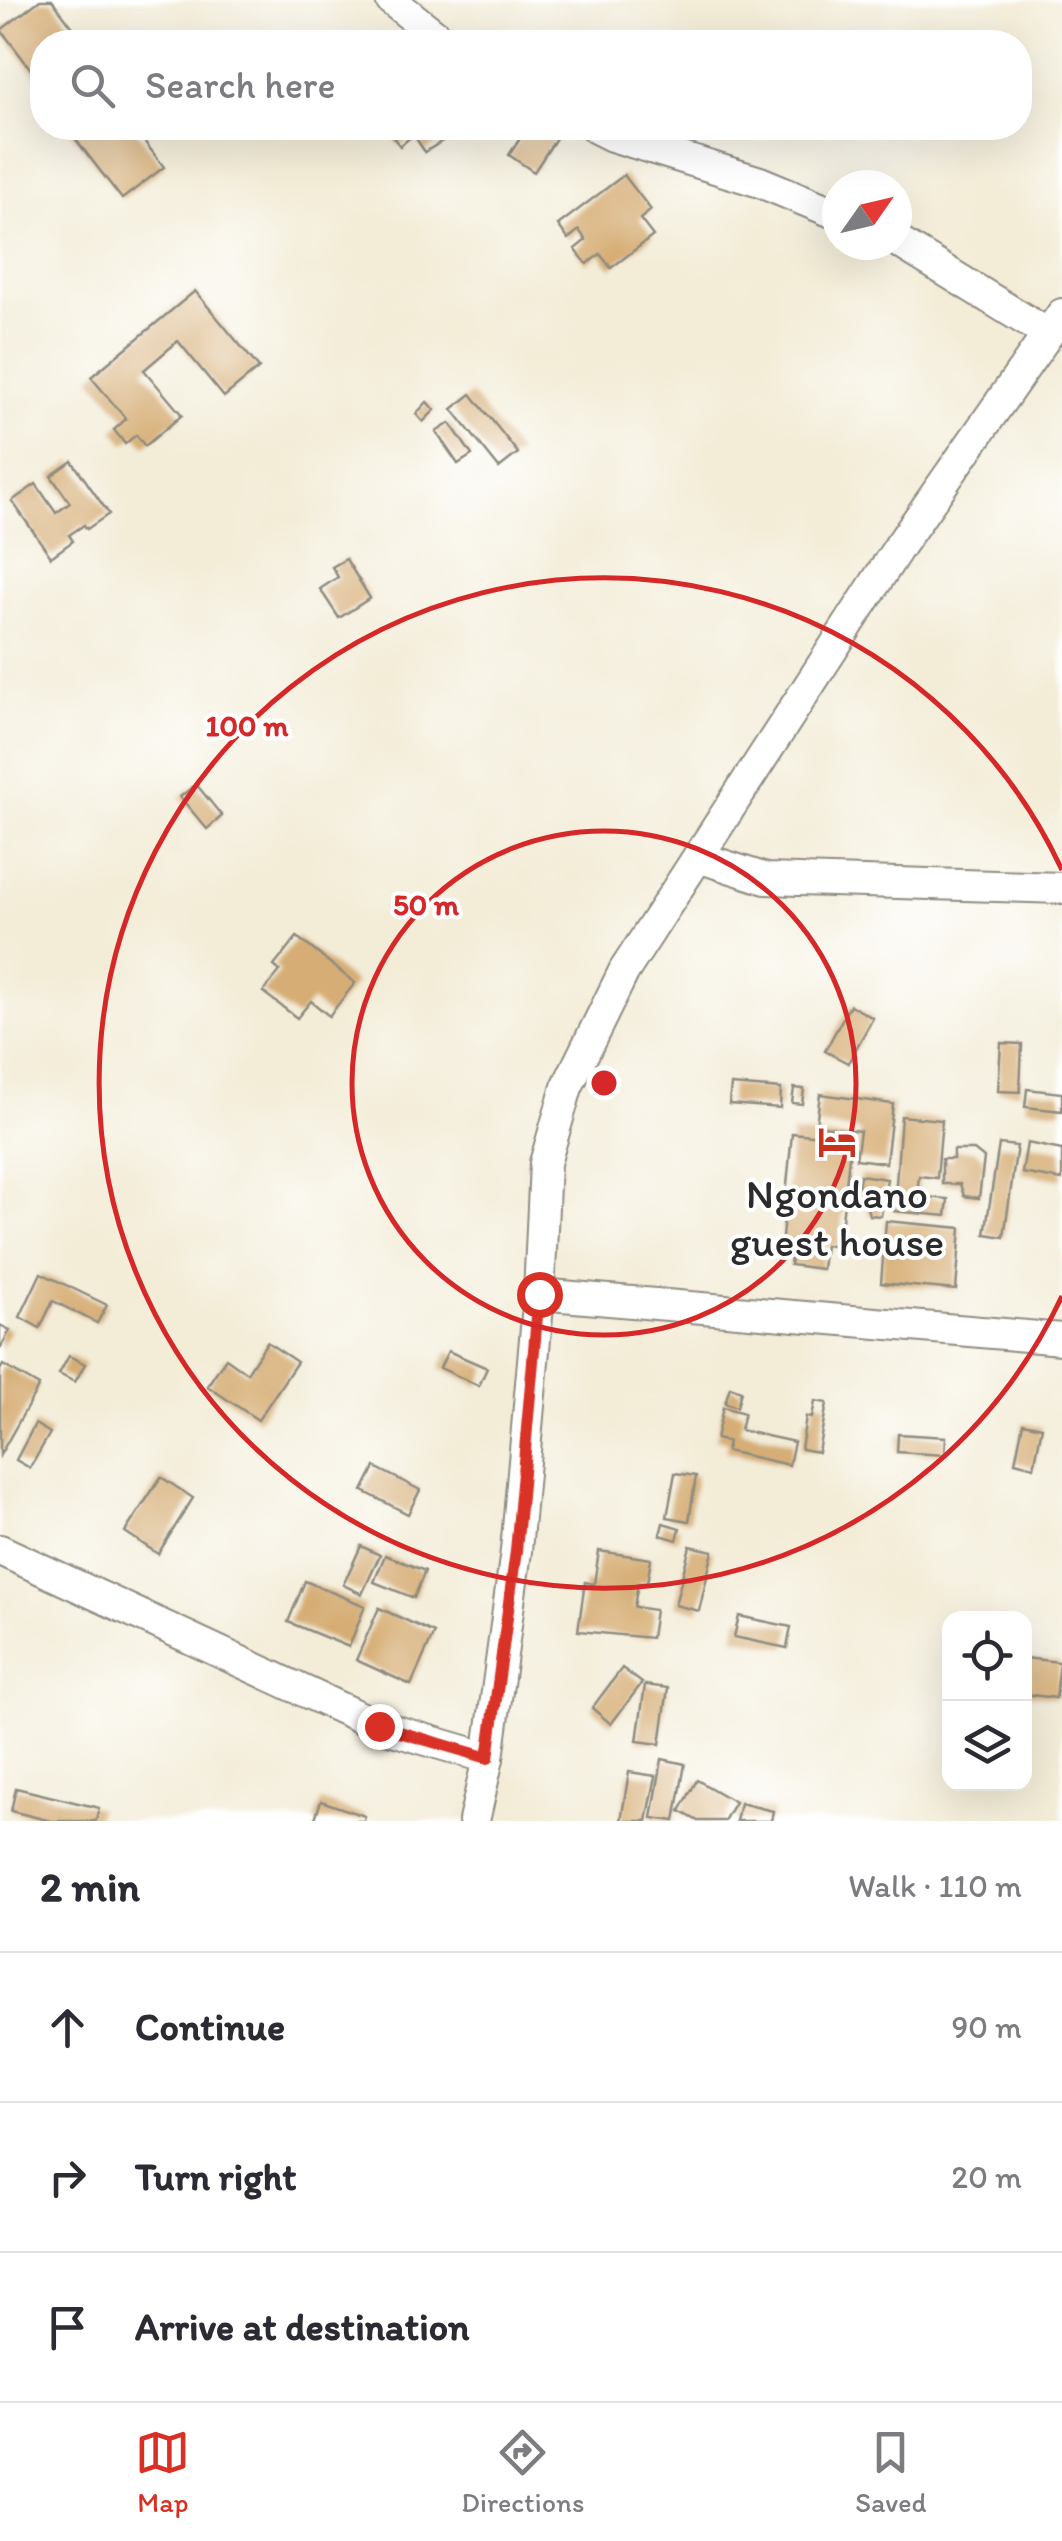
<!DOCTYPE html>
<meta charset="utf-8">
<style>
:root{--surface:#fff;--page:#f2f2f3;--text:#2b2b33;--muted:#7c7c81;--line:#e1e1e2;--accent:#d93025}
body{margin:0;font-family:Itim,sans-serif;background:var(--page);color:var(--text)}
.controls{position:absolute;right:30px;bottom:30px;display:grid;overflow:hidden;border-radius:20px;box-shadow:0 10px 40px #0002}
.controls button{width:90px;height:90px;display:grid;place-items:center;padding:0;border:0;border-bottom:2px solid var(--line);background:var(--surface);color:var(--text);font:50px sans-serif}
.compass{position:absolute;left:822px;top:170px;width:90px;height:90px;border-radius:50%;background:var(--surface);box-shadow:0 10px 40px #0002;rotate:56deg}
.stop{position:absolute;width:30px;height:30px;margin:-22px;border:8px solid #d93025;border-radius:50%;background:#fff}
.stop.end{background:#d93025;border-color:#fff;box-shadow:0 2px 10px #0008}
.list{margin:0;padding:0;list-style:none}
h2{display:flex;justify-content:space-between;align-items:center;height:130px;margin:0;padding:0 40px;font-size:42px}
h2 small{font-size:32px;font-weight:400;color:var(--muted)}
.list li{display:grid;grid-template-columns:65px 1fr auto;gap:30px;align-items:center;box-sizing:border-box;height:150px;padding:0 40px;border-top:2px solid var(--line)}
.list b{display:block;font-size:38px;white-space:nowrap}
.list em{font-size:32px;font-style:normal;color:var(--muted)}
.icon{flex:none;width:55px;height:55px;fill:none;stroke:currentColor;stroke-width:2;stroke-linecap:round;stroke-linejoin:round}
.map{position:relative;flex:none;width:1062px;height:1821px;overflow:hidden}
.search{position:absolute;background:var(--surface);box-shadow:0 10px 40px #0002;left:30px;right:30px;top:30px;height:110px;display:flex;align-items:center;gap:25px;box-sizing:border-box;padding:0 35px;border-radius:40px;color:var(--muted);font-size:38px}
.sheet{height:580px;background:var(--surface)}
nav{display:flex;justify-content:space-around;align-items:center;box-sizing:border-box;height:140px;border-top:2px solid var(--line);background:var(--surface);font-size:28px;color:var(--muted)}
nav a{display:grid;justify-items:center;gap:5px}
nav .on{color:var(--accent)}
.map>svg:first-child{display:block}
.building{fill:#d6ad75}
.lines{fill:none;stroke-linecap:round;stroke-linejoin:round}
.street-casing{stroke:#8f8c81;stroke-width:34}
.street{stroke:#fff;stroke-width:30}
.route{stroke:#d93025;stroke-width:12}
.ring{fill:none;stroke:#d62828;stroke-width:5}
.labels{text-anchor:middle;stroke-width:8;stroke-linejoin:round;paint-order:stroke}
.poi-label{font-size:42px;fill:#2b2b2b;stroke:#fff}
.centre{fill:#d62828;stroke:#fff;stroke-width:5}
.ring-label{font-size:30px;text-anchor:middle;font-weight:bold;fill:#d62828;stroke:#fff;stroke-width:8;stroke-linejoin:round;paint-order:stroke}
</style>
<div class="map">
<svg width="1062" height="1821" viewBox="0 0 1062 1821">
<rect width="100%" height="100%" fill="#fff"/>
<filter id="ink" filterUnits="userSpaceOnUse"><feTurbulence type="fractalNoise" baseFrequency=".01" numOctaves="2"/><feDisplacementMap in="SourceGraphic" scale="20" xChannelSelector="R" yChannelSelector="G"/><feConvolveMatrix kernelMatrix="1 2 1 2 8 2 1 2 1" color-interpolation-filters="sRGB"/></filter>
<filter id="wash" filterUnits="userSpaceOnUse"><feTurbulence type="fractalNoise" baseFrequency=".0048" numOctaves="4" result="noise"/><feDisplacementMap in="SourceGraphic" scale="40" xChannelSelector="R" yChannelSelector="G"/><feGaussianBlur stdDeviation="2.25" result="paint"/><feColorMatrix in="noise" values="0 0 0 0 0 0 0 0 0 0 0 0 0 0 0 0 0 1.4 0 .05"/><feComposite in="paint" operator="in"/></filter>
<g filter="url(#wash)">
<rect width="100%" height="100%" fill="#f3ecd7"/>
<g id="blocks">
<g class="building">
<path d="M40 0H52L84 42H42V84L1 30Z"/>
<path d="M67 128H134L164 167 122 199Z"/>
<path d="M403 128 413 135 400 146 392 136Z"/>
<path d="M409 128H463L425 152Z"/>
<path d="M527 128 562 129 534 172 509 155Z"/>
<path d="M624 175 651 210 640 219 653 236 611 268 600 254 587 264 575 249 586 240 579 230 568 239 558 225Z"/>
<path d="M195 291 259 368 224 397 178 341 144 370 182 415 145 446 136 435 125 444 114 430 126 419 91 377Z"/>
<path d="M471 394 518 453 499 468 452 409Z"/>
<path d="M427 402 435 410 423 422 416 414Z"/>
<path d="M450 423 472 455 458 464 436 432Z"/>
<path d="M72 461 109 514 87 529 84 525 69 535 73 541 51 557 12 501 36 484 56 513 70 503 51 476Z"/>
<path d="M346 559 370 598 339 618 320 589 338 577 332 567Z"/>
<path d="M196 784 222 816 207 829 180 797Z"/>
<path d="M297 937 355 983 329 1016 311 1001 297 1018 263 992 280 971 274 966Z"/>
<path d="M850 1005 873 1018 848 1063 825 1051Z"/>
<path d="M1001 1043 1022 1044 1020 1092 998 1091Z"/>
<path d="M731 1085 781 1089 780 1108 729 1104Z"/>
<path d="M794 1088 804 1089 802 1104 792 1103Z"/>
<path d="M1027 1089 1062 1093V1111L1025 1107Z"/>
<path d="M820 1094 893 1104 886 1163 856 1159 860 1131 816 1125Z"/>
<path d="M901 1116 942 1120 937 1178 919 1176 917 1196 948 1199 946 1216 894 1211Z"/>
<path d="M792 1133 851 1139 839 1247 825 1245 822 1269 790 1265 792 1249 781 1248Z"/>
<path d="M1027 1143 1062 1150V1180L1022 1173Z"/>
<path d="M999 1144 1017 1146 1004 1237 985 1234Z"/>
<path d="M953 1150H974L984 1158 979 1198 964 1196 960 1184H942V1159H953Z"/>
<path d="M860 1175 887 1179 881 1216 869 1215 866 1204 856 1203Z"/>
<path d="M886 1221 961 1228 956 1290 881 1283Z"/>
<path d="M41 1273 107 1305 97 1323 53 1301 40 1328 20 1317Z"/>
<path d="M0 1325 10 1330 0 1349Z"/>
<path d="M267 1342 297 1362 258 1420 207 1386 226 1358 247 1373Z"/>
<path d="M448 1351 487 1368 479 1386 440 1368Z"/>
<path d="M69 1356 85 1364 75 1382 59 1374Z"/>
<path d="M3 1365 39 1386 0 1455V1370Z"/>
<path d="M730 1387 741 1391 737 1407 725 1403Z"/>
<path d="M815 1401 827 1403 818 1452 801 1449 806 1417 812 1418Z"/>
<path d="M723 1407 744 1413 740 1430 794 1442 789 1465 726 1451 728 1442 716 1439Z"/>
<path d="M1023 1423 1042 1427 1034 1467 1015 1462Z"/>
<path d="M35 1424 50 1433 30 1468 16 1460Z"/>
<path d="M898 1434 946 1437 945 1455 897 1452Z"/>
<path d="M375 1467 420 1490 408 1514 363 1491Z"/>
<path d="M675 1473 696 1476 689 1521 667 1517Z"/>
<path d="M161 1477 193 1498 158 1554 125 1532Z"/>
<path d="M663 1523 680 1528 677 1540 660 1535Z"/>
<path d="M361 1546 380 1555 362 1594 343 1585Z"/>
<path d="M690 1546 713 1551 699 1611 675 1605Z"/>
<path d="M599 1551 651 1559 647 1583H638L634 1607 655 1610 651 1638 578 1631 585 1582 594 1584Z"/>
<path d="M385 1555 425 1571 414 1598 374 1582Z"/>
<path d="M305 1581 365 1606 349 1647 288 1622Z"/>
<path d="M379 1608 434 1633 411 1685 356 1660Z"/>
<path d="M739 1616 791 1627 787 1648 734 1637Z"/>
<path d="M1024 1658 1060 1662 1056 1698 1024 1694Z"/>
<path d="M622 1668 642 1683 611 1724 592 1708Z"/>
<path d="M645 1685 668 1688 660 1744 637 1741Z"/>
<path d="M662 1759 685 1764 675 1821 652 1818Z"/>
<path d="M629 1772 656 1776 647 1821H621Z"/>
<path d="M697 1780 735 1802 724 1821H698L680 1811Z"/>
<path d="M16 1788 99 1808 96 1821H51L11 1811Z"/>
<path d="M321 1801 365 1816 364 1821H314Z"/>
<path d="M740 1803 773 1811 771 1821H736Z"/>
</g>
</g>
</g>
<g filter="url(#ink)">
<use href="#blocks" fill-opacity="0" stroke="#8f8c81" stroke-width="2.5"/>
<g class="lines">
<g class="street-casing">
<g id="street">
<path d="M391 0 444 42"/>
<path d="M596 128 612 136 760 182 837 214"/>
<path d="M897 241 1048 334"/>
<path d="M698 857 766 879 1062 888"/>
<path d="M539 1294 1062 1339"/>
<path d="M0 1550 379 1726 488 1758"/>
<path d="M474 1821 488 1758 516 1551 539 1294 545 1163 567 1087 624 971 900 545 1062 314"/>
</g>
</g>
<use href="#street" class="street"/>
</g>
</g>
<g class="lines" filter="url(#ink)">
<path class="route" d="M379 1726 488 1758 516 1551 539 1294"/>
</g>
<g class="ring">
<circle cx="604" cy="1083" r="252"/>
<path d="M1062 1296A505 505 0 1 1 1062 870"/>
</g>
<defs>
<g id="hotel-bare" transform="scale(3)"><path d="M-6-4.5h1.5V1H6V5H4.5V3h-9V5H-6ZM-4 0a1.8 1.8 0 1 1 3.6 0ZM.5 0V-2.5h3Q6-2.5 6 0Z" fill="#c8321e" stroke="#fff" stroke-width="2.5" paint-order="stroke"/></g>
</defs>
<g fill-rule="evenodd">
<use href="#hotel-bare" x="837" y="1142"/>
</g>
<g class="labels">
<g class="poi-label">
<text x="837" y="1208">Ngondano<tspan x="837" dy="48">guest house</tspan></text>
</g>
</g>
<circle cx="604" cy="1083" r="15" class="centre"/>
<g class="ring-label">
<text x="247" y="736">100 m</text>
<text x="426" y="915">50 m</text>
</g>
</svg>
<div class="controls">
<button><svg class="icon" aria-label="locate" viewBox="0 0 24 24"><circle cx="12" cy="12" r="6"/><path d="M12 2v4M12 18v4M2 12h4M18 12h4"/></svg></button>
<button><svg class="icon" aria-label="layers" viewBox="0 0 24 24"><path d="M12 4l9 5-9 5-9-5zM3 14l9 5 9-5"/></svg></button>
</div>
<svg class="compass" viewBox="-18 -18 36 36"><path d="M0-13l5 13h-10z" fill="#e53935"/><path d="M0 13l5-13h-10z" fill="#7c7c81"/></svg>
<div class="stop" style="left:539px;top:1294px"></div>
<div class="stop end" style="left:379px;top:1726px"></div>
<div class="search"><svg class="icon" aria-label="search" viewBox="0 0 24 24"><circle cx="10" cy="10" r="6"/><path d="M15 15l6 6"/></svg>Search here</div>
</div>
<section class="sheet">
<h2>2 min<small>Walk · 110 m</small></h2>
<ul class="list">
<li><svg class="icon" aria-label="ahead" viewBox="0 0 24 24"><path d="M12 20V5M6 11l6-6 6 6"/></svg><div><b>Continue</b></div><em>90 m</em></li>
<li><svg class="icon" aria-label="right" viewBox="0 0 24 24"><path d="M7 20v-9h11M14 6l5 5-5 5"/></svg><div><b>Turn right</b></div><em>20 m</em></li>
<li><svg class="icon" aria-label="arrive" viewBox="0 0 24 24"><path d="M6 21V4h12l-3 4 3 4H6"/></svg><div><b>Arrive at destination</b></div></li>
</ul>
</section>
<nav>
<a class="on"><svg class="icon" aria-label="map" viewBox="0 0 24 24"><path d="M3 6l6-2 6 2 6-2v14l-6 2-6-2-6 2zM9 4v14M15 6v14"/></svg>Map</a>
<a><svg class="icon" aria-label="directions" viewBox="0 0 24 24"><path d="M12 3l9 9-9 9-9-9zM9 14v-3h6M13 9l2 2-2 2"/></svg>Directions</a>
<a><svg class="icon" aria-label="saved" viewBox="0 0 24 24"><path d="M7 4h10v16l-5-4-5 4z"/></svg>Saved</a>
</nav>
